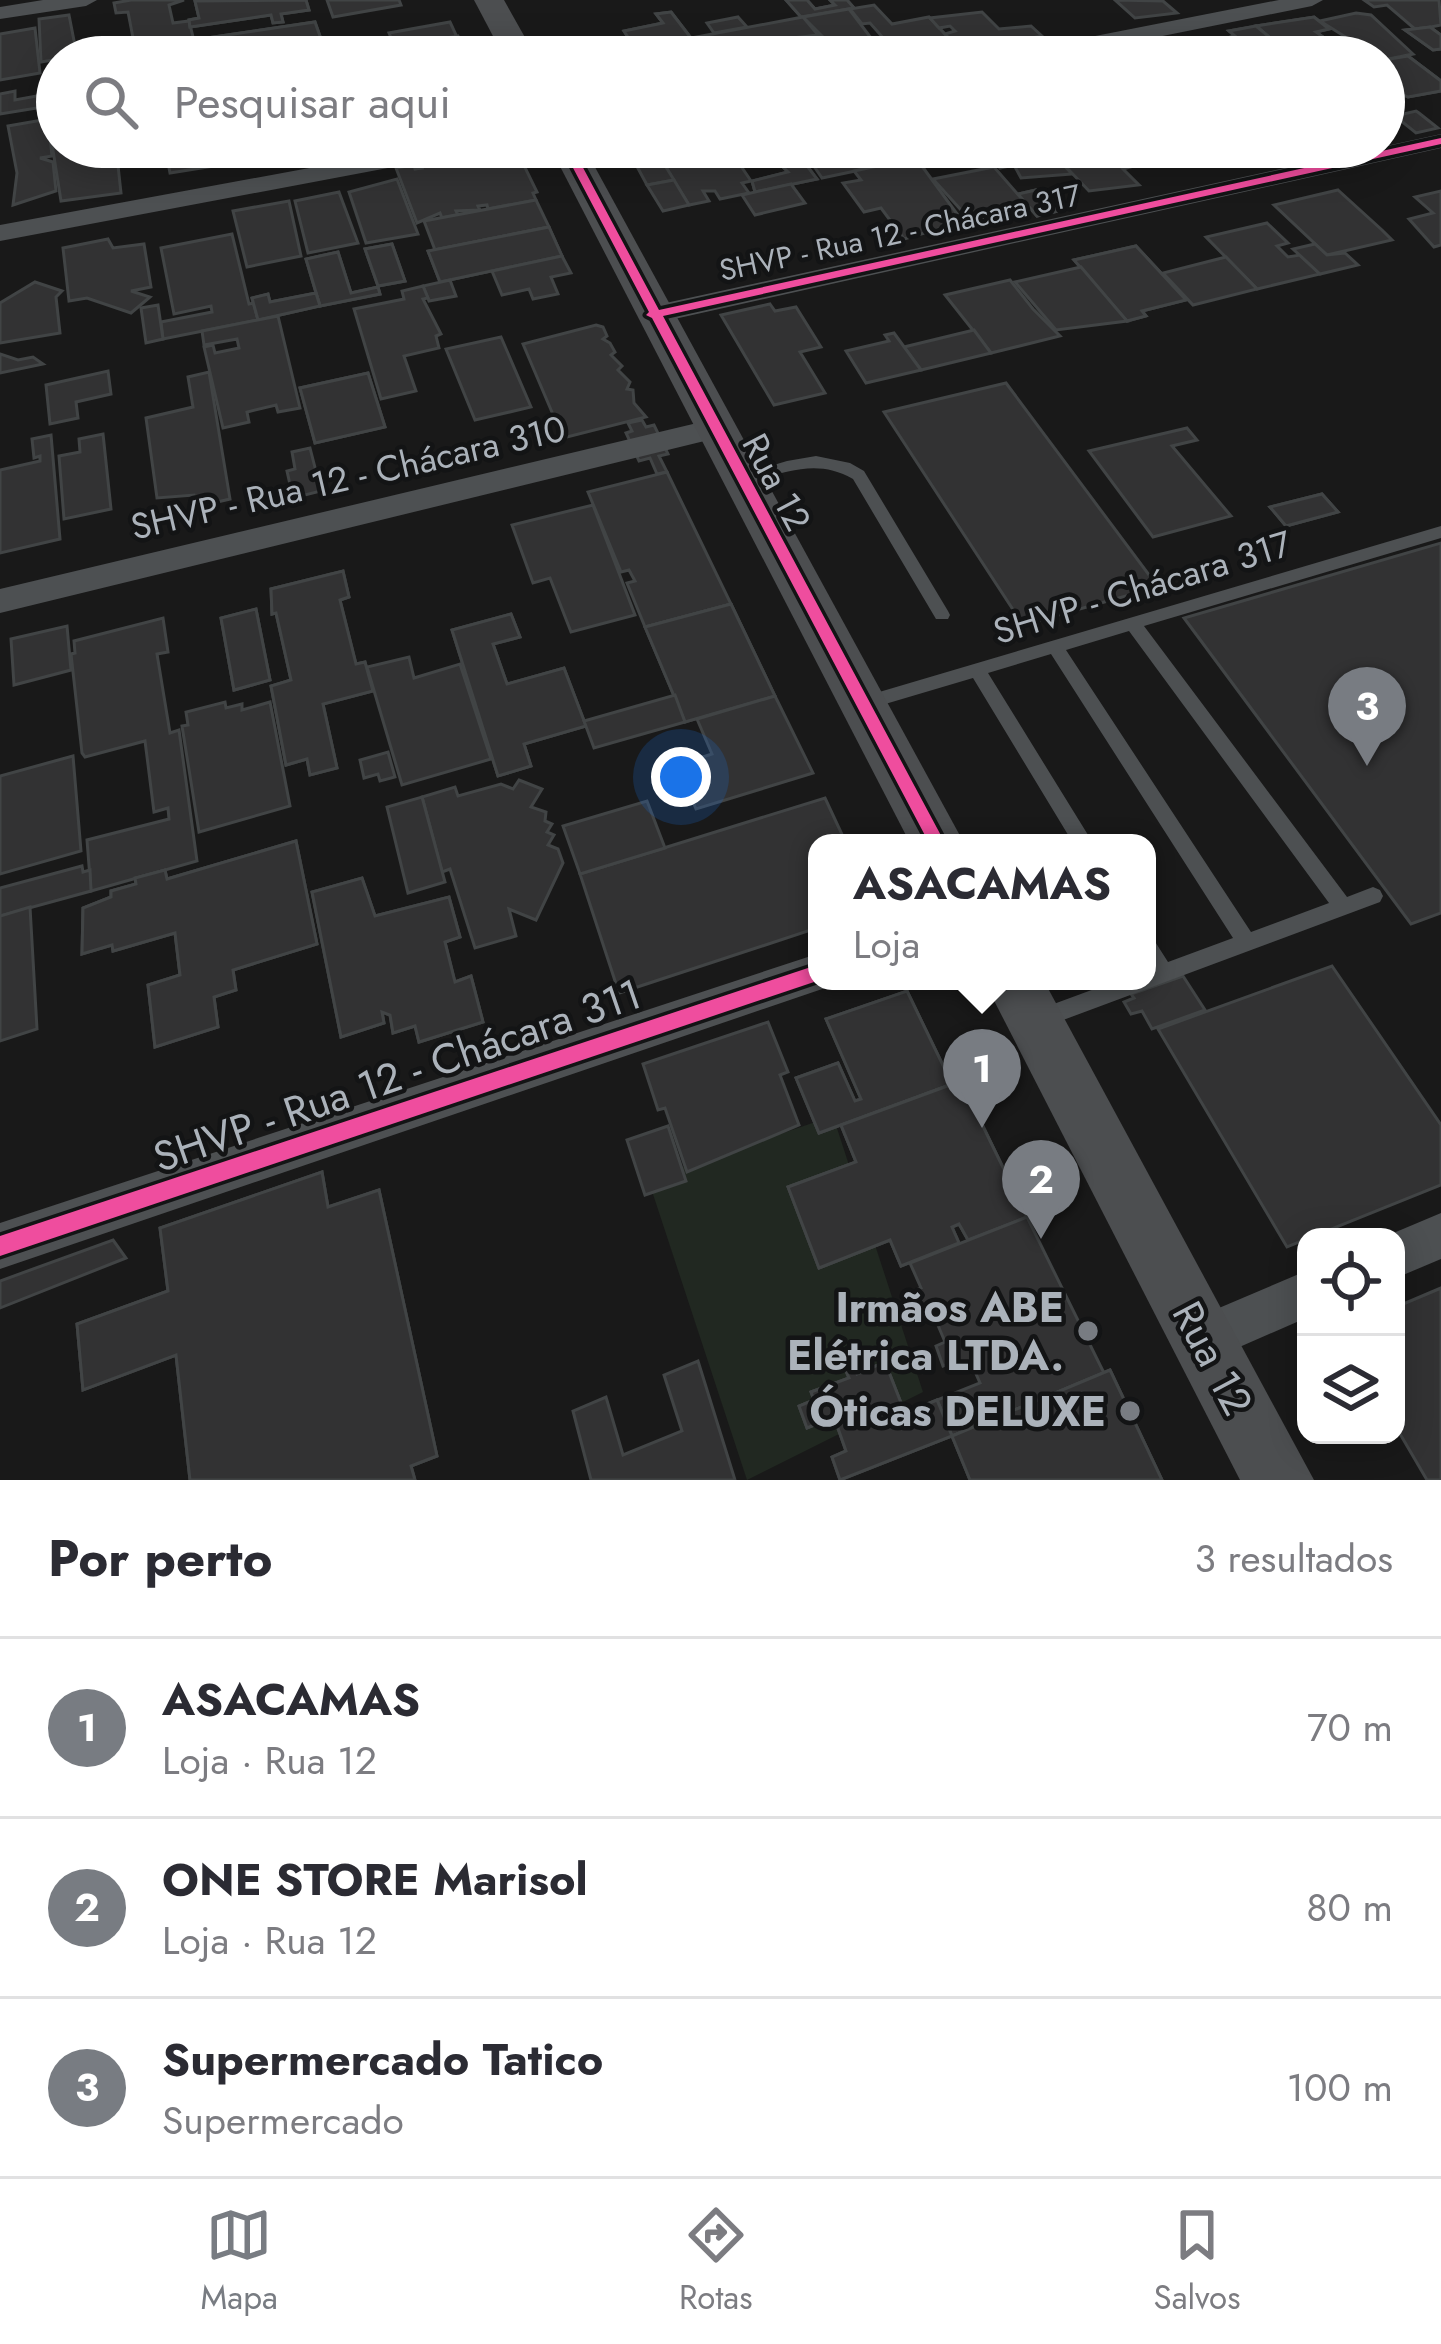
<!DOCTYPE html>
<html lang="pt">
<meta charset="utf-8">
<style>
:root{--surface:#fff;--page:#f2f2f3;--text:#2b2b33;--muted:#7c7c81;--line:#e1e1e2;--accent:#787c82}
body{margin:0;font-family:Jost,sans-serif;background:var(--page);color:var(--text)}
.controls{position:absolute;right:36px;bottom:36px;display:grid;overflow:hidden;border-radius:24px;box-shadow:0 6px 30px #0003}
.controls button{width:108px;height:108px;display:grid;place-items:center;padding:0;border:0;border-bottom:3px solid var(--line);background:var(--surface);color:var(--text);font:60px sans-serif}
.you{position:absolute;left:681px;top:777px;width:42px;height:42px;margin:-30px;border:9px solid #fff;border-radius:50%;background:#1a73e8;box-shadow:0 0 0 18px #1a73e833}
.badge{display:grid;place-items:center;width:78px;height:78px;border-radius:50%;background:var(--accent);color:#fff;font-size:39px;font-weight:700}
.pin{position:absolute;translate:-50% -99px;filter:drop-shadow(0 3px 6px #0008)}
.pin::after{content:'';position:absolute;top:63px;width:42px;height:36px;background:inherit;clip-path:polygon(0 0,100% 0,50% 100%)}
.popup{position:absolute;left:808px;top:834px;width:348px;height:156px;box-sizing:border-box;display:grid;place-content:center;border-radius:24px;background:var(--surface);filter:drop-shadow(0 3px 9px #0005);font-size:39px;white-space:nowrap;color:var(--muted)}
.popup b{font-size:45px;color:var(--text)}
.popup::after{content:'';position:absolute;left:50%;top:100%;margin-left:-24px;border:24px solid transparent;border-top-color:var(--surface)}
.list{margin:0;padding:0;list-style:none}
h2{display:flex;justify-content:space-between;align-items:center;height:156px;margin:0;padding:0 48px;font-size:51px}
h2 small{font-size:39px;font-weight:400;color:var(--muted)}
.list li{display:grid;grid-template-columns:78px 1fr auto;gap:36px;align-items:center;box-sizing:border-box;height:180px;padding:0 48px;border-top:3px solid var(--line)}
.list b{display:block;font-size:45px;white-space:nowrap}
.list p{margin:0;font-size:39px;white-space:nowrap;color:var(--muted)}
.list em{font-size:39px;font-style:normal;color:var(--muted)}
.icon{flex:none;width:66px;height:66px;fill:none;stroke:currentColor;stroke-width:2;stroke-linecap:round;stroke-linejoin:round}
.map{position:relative;flex:none;width:1441px;height:1480px;overflow:hidden}
.search{position:absolute;background:var(--surface);box-shadow:0 6px 30px #0003;left:36px;right:36px;top:36px;height:132px;display:flex;align-items:center;gap:30px;box-sizing:border-box;padding:0 42px;border-radius:66px;color:var(--muted);font-size:45px}
.sheet{height:696px;background:var(--surface)}
nav{display:flex;justify-content:space-around;align-items:center;box-sizing:border-box;height:168px;border-top:3px solid var(--line);background:var(--surface);font-size:33px;color:var(--muted)}
nav a{display:grid;justify-items:center;gap:6px}
nav .on{color:var(--accent)}
.map>svg:first-child{display:block}
.green{fill:#212821}
.building{fill:#323233;stroke:#414445;stroke-width:3}
.lines{fill:none;stroke-linecap:round;stroke-linejoin:round}
.lane{fill:#4d5052;fill-rule:evenodd}
.street{fill:#4d5052;fill-rule:evenodd}
.secondary{fill:#4c4e50;fill-rule:evenodd}
.cycleway-casing{stroke:#131415;stroke-width:7}
.cycleway{fill:#ef4d9e;fill-rule:evenodd}
.poi-dot{fill:#787c82;stroke:#131415;stroke-width:4.5}
.labels{text-anchor:middle;stroke-width:9;stroke-linejoin:round;paint-order:stroke}
.far-street-label{font-size:30px;fill:#abb2ba;stroke:#131415}
.street-label{font-size:36px;fill:#abb2ba;stroke:#131415}
.near-street-label{font-size:42px;fill:#abb2ba;stroke:#131415}
.near-poi-label{font-size:42px;font-weight:bold;fill:#abb2ba;stroke:#131415;text-anchor:end}
</style>
<div class="map">
<svg width="1441" height="1480" viewBox="0 0 1441 1480">
<rect width="100%" height="100%" fill="#191919"/>
<path class="green" d="M833 1116 923 1392 747 1480 648 1179Z"/>
<g class="building">
<path d="M131 0H184L169 5 173 23 189 21 198 57H171L168 43 135 48 128 12 116 13 114 3Z"/>
<path d="M306 0 309 10 281 14 283 22 273 23 271 15 190 27 189 20 199 18 195 1Z"/>
<path d="M306 0 309 10 281 14 283 22 273 23 271 15 190 27 189 20 199 18 195 1Z"/>
<path d="M327 0H399L401 5 333 17Z"/>
<path d="M786 0H807L815 9 835 5 830 0H847L854 8 801 17Z"/>
<path d="M786 0H807L815 9 835 5 830 0H847L854 8 801 17Z"/>
<path d="M1115 0 1163 1 1177 13 1135 18Z"/>
<path d="M1364 0H1439L1441 25 1416 30 1387 5 1374 7Z"/>
<path d="M874 5 892 24 929 17 958 48 900 57 870 23 862 24 850 9Z"/>
<path d="M849 9 874 42 892 57 839 53 803 17Z"/>
<path d="M671 12 691 38 635 48 624 31 663 23 656 14Z"/>
<path d="M671 12 691 38 635 48 624 31 663 23 656 14Z"/>
<path d="M982 12 999 29 1031 26 1042 36 962 52 945 34 955 31 950 26 939 28 930 18Z"/>
<path d="M1356 13 1371 15 1413 54 1384 60 1364 57 1346 43 1352 41 1320 21Z"/>
<path d="M69 15 77 56 41 62 39 19Z"/>
<path d="M738 17 747 27 714 33 707 23Z"/>
<path d="M803 17 818 35 699 49 691 38Z"/>
<path d="M1314 17 1329 29 1316 32 1344 52 1293 57 1256 26Z"/>
<path d="M1314 17 1329 29 1316 32 1344 52 1293 57 1256 26Z"/>
<path d="M315 22 327 56 204 57 200 39Z"/>
<path d="M315 22 327 56 204 57 200 39Z"/>
<path d="M450 22 457 37 395 47 389 33Z"/>
<path d="M1256 26 1293 57H1223L1213 48 1222 47 1215 41 1235 36 1229 31Z"/>
<path d="M1256 26 1293 57H1223L1213 48 1222 47 1215 41 1235 36 1229 31Z"/>
<path d="M1430 27 1441 35V49L1433 50 1405 30Z"/>
<path d="M1430 27 1441 35V49L1433 50 1405 30Z"/>
<path d="M35 28 40 73 0 80V34Z"/>
<path d="M458 36 471 57H425L419 43Z"/>
<path d="M688 38 702 57H643L637 47Z"/>
<path d="M410 44 416 57H379L376 50Z"/>
<path d="M1192 44 1204 57H1118L1162 50Z"/>
<path d="M1408 56 1441 81V91L1408 97 1384 86V60Z"/>
<path d="M1408 56 1441 81V91L1408 97 1384 86V60Z"/>
<path d="M15 91V100L42 95 43 107 0 114V94Z"/>
<path d="M1416 111 1419 113 1438 128 1416 133 1395 116Z"/>
<path d="M48 119 52 156 40 158 53 162 56 191 13 205 17 173 8 126Z"/>
<path d="M57 124V147H116L121 193 61 201 49 125Z"/>
<path d="M165 147H241L245 161 170 173Z"/>
<path d="M247 147H324L251 161Z"/>
<path d="M247 147H324L251 161Z"/>
<path d="M510 147H515L537 192 533 193 536 200 488 209 487 205 478 206 480 210 456 211 458 215 442 218 440 213 417 223 396 168 414 165 415 169 422 168 420 164 436 161 437 165 444 164 442 160H460Z"/>
<path d="M653 147H728L751 181 742 183 749 193 720 199 715 191H703L709 201 689 205Z"/>
<path d="M801 147H894L903 161 822 178Z"/>
<path d="M982 147H1047L1072 174 1021 178 1014 165 1000 168Z"/>
<path d="M1047 147H1115L1134 166 1123 169 1139 185 1089 191Z"/>
<path d="M795 150 817 179 755 192 752 181 788 172 777 161Z"/>
<path d="M795 150 817 179 755 192 752 181 788 172 777 161Z"/>
<path d="M658 154 674 180 647 185 633 159Z"/>
<path d="M916 158 963 222 904 239 881 208 864 212 843 183 861 180 854 171Z"/>
<path d="M994 167 1028 206 971 221 933 179Z"/>
<path d="M397 179 418 234 366 243 349 192Z"/>
<path d="M674 180 689 205 663 211 647 185Z"/>
<path d="M791 184 805 203 755 215 742 195Z"/>
<path d="M1036 190 1050 205 1058 211 1037 216 1018 194Z"/>
<path d="M1036 190 1050 205 1058 211 1037 216 1018 194Z"/>
<path d="M1338 190 1382 230 1392 240 1327 255 1274 205Z"/>
<path d="M1441 191V245L1434 247 1409 219 1433 213 1415 197Z"/>
<path d="M339 192 358 243 308 253 295 201Z"/>
<path d="M536 200 549 227 435 250 424 221Z"/>
<path d="M289 201 301 256 247 267 233 211Z"/>
<path d="M1267 223 1288 243 1277 246 1288 257 1300 255 1320 274 1257 289 1206 237Z"/>
<path d="M549 227 562 256 440 282 428 251Z"/>
<path d="M549 227 562 256 440 282 428 251Z"/>
<path d="M232 234 249 304 254 303 258 320 163 339 161 322 212 312 211 306 174 314 161 248Z"/>
<path d="M108 239 113 248 144 244 151 287 131 291 150 297 131 313 87 298 69 301 63 248Z"/>
<path d="M392 244 405 281 378 286 365 249Z"/>
<path d="M392 244 405 281 378 286 365 249Z"/>
<path d="M1315 244 1327 255 1345 253 1358 265 1320 274 1293 249Z"/>
<path d="M1136 246 1186 300 1142 311 1146 316 1127 321 1074 260Z"/>
<path d="M1136 246 1186 300 1142 311 1146 316 1127 321 1074 260Z"/>
<path d="M338 252 351 293 378 287 380 294 320 306 306 259Z"/>
<path d="M338 252 351 293 378 287 380 294 320 306 306 259Z"/>
<path d="M562 256 571 273 551 277 558 294 533 299 529 289 502 295 492 271Z"/>
<path d="M1226 257 1257 289 1193 305 1163 273Z"/>
<path d="M1081 267 1127 321 1056 330 1015 282Z"/>
<path d="M450 280 456 296 429 301 423 286Z"/>
<path d="M1010 280 1033 309 1060 336 991 353 945 295Z"/>
<path d="M35 282 62 291 56 297 60 333 0 343V303Z"/>
<path d="M423 286 428 298 423 299 441 334 436 336 439 348 404 356 416 391 381 399 354 309 404 299 402 291Z"/>
<path d="M316 293 320 306 258 320 252 298 268 294 270 302Z"/>
<path d="M316 293 320 306 258 320 252 298 268 294 270 302Z"/>
<path d="M770 304 775 311 796 307 821 347 800 352 825 393 774 405 721 315Z"/>
<path d="M158 305 163 339 146 343 141 308Z"/>
<path d="M278 316 300 408 278 412 276 405 247 412 249 422 223 428 204 347 213 345 215 353 239 348 237 339 204 345 202 331Z"/>
<path d="M596 325 603 327 607 336 603 339 610 343 615 352 611 355 622 366 618 370 630 382 627 389 633 390 634 403 646 417 563 438 523 344Z"/>
<path d="M974 330 991 353 921 370 904 347Z"/>
<path d="M894 333 921 370 866 383 846 351 889 341 885 335Z"/>
<path d="M501 337 531 407 475 420 446 349Z"/>
<path d="M0 354 18 360 33 357 43 364 0 373Z"/>
<path d="M108 371 111 394 76 402 78 418 50 424 46 385Z"/>
<path d="M209 372 230 499 196 507 194 495 157 498 146 418 193 407 188 377Z"/>
<path d="M368 373 385 427 315 443 300 388Z"/>
<path d="M368 373 385 427 315 443 300 388Z"/>
<path d="M1006 383 1158 587 1023 625 884 412Z"/>
<path d="M642 420 646 427 654 425 668 454 659 456 667 472 657 474 650 458 639 461 626 433 632 431 628 423Z"/>
<path d="M1187 428 1197 440 1172 446 1231 516 1153 537 1089 451Z"/>
<path d="M103 434 111 509 64 519 59 456 80 452 79 439Z"/>
<path d="M51 435 60 539 0 553V470L40 461V456L34 458 32 439Z"/>
<path d="M310 448 321 491 293 498 287 471 295 469 292 452Z"/>
<path d="M667 472 731 604 645 627 627 583 635 581 629 570 621 572 588 492Z"/>
<path d="M1322 494 1338 512 1286 526 1270 507Z"/>
<path d="M1322 494 1338 512 1286 526 1270 507Z"/>
<path d="M593 505 635 615 571 632 550 578 533 583 512 525Z"/>
<path d="M1441 543V913L1411 924 1184 618Z"/>
<path d="M343 571 349 597 340 600 356 664 365 662 373 691 323 704 337 768 310 775 307 759 286 765 271 686 291 680 276 613 272 614 271 589Z"/>
<path d="M343 571 349 597 340 600 356 664 365 662 373 691 323 704 337 768 310 775 307 759 286 765 271 686 291 680 276 613 272 614 271 589Z"/>
<path d="M731 604 775 696 685 722 645 627Z"/>
<path d="M731 604 775 696 685 722 645 627Z"/>
<path d="M256 609 270 680 234 690 221 618Z"/>
<path d="M256 609 270 680 234 690 221 618Z"/>
<path d="M511 614 520 637 493 644 507 684 564 668 586 726 524 744 531 766 498 776 452 630Z"/>
<path d="M511 614 520 637 493 644 507 684 564 668 586 726 524 744 531 766 498 776 452 630Z"/>
<path d="M163 618 168 652 157 654 170 733 179 730 197 861 91 891 87 840 169 819 168 808 154 812 145 741 85 757 82 753 71 654 75 653 74 641Z"/>
<path d="M67 626 71 670 14 685 11 639Z"/>
<path d="M409 657 414 678 460 664 491 759 402 785 367 667Z"/>
<path d="M675 695 685 722 594 748 584 721Z"/>
<path d="M775 696 813 773 696 809 678 765 712 754 697 719Z"/>
<path d="M225 702 226 708 242 704V710L270 702 290 806 199 832 182 726 188 725 186 712Z"/>
<path d="M388 752 395 777 380 781 378 774 364 778 360 760Z"/>
<path d="M73 756 81 851 0 874V776Z"/>
<path d="M519 780 542 789 531 807 546 812 545 821 552 824 547 832 554 835 548 845 558 849 563 863 536 920 509 909 516 936 475 948 450 869 442 872 422 797 455 787 458 796 501 784 513 789Z"/>
<path d="M422 797 445 882 408 893 387 807Z"/>
<path d="M825 798 846 843H817V928L619 993 580 874Z"/>
<path d="M647 801 665 848 580 874 563 826Z"/>
<path d="M296 841 317 944 233 970 236 990 214 997 218 1027 155 1047 148 985 180 975 175 933 113 951 112 945 82 954 83 908 111 897V891L136 884 135 878 165 870 167 879Z"/>
<path d="M296 841 317 944 233 970 236 990 214 997 218 1027 155 1047 148 985 180 975 175 933 113 951 112 945 82 954 83 908 111 897V891L136 884 135 878 165 870 167 879Z"/>
<path d="M82 866 83 872 90 870 91 891 0 916V888Z"/>
<path d="M362 878 375 916 449 897 460 937 445 942 455 982 471 976 483 1022 419 1042 415 1026 393 1033 390 1015 382 1012 384 1023 341 1037 312 892Z"/>
<path d="M362 878 375 916 449 897 460 937 445 942 455 982 471 976 483 1022 419 1042 415 1026 393 1033 390 1015 382 1012 384 1023 341 1037 312 892Z"/>
<path d="M30 907 37 1029 0 1041V916Z"/>
<path d="M1332 966 1441 1125V1185L1287 1247 1158 1029Z"/>
<path d="M1183 976 1205 1010 1152 1029 1142 1011 1131 1014 1124 1002 1134 998 1131 994Z"/>
<path d="M907 991 952 1084 819 1133 796 1078 838 1063 855 1101 861 1099 826 1019Z"/>
<path d="M907 991 952 1084 819 1133 796 1078 838 1063 855 1101 861 1099 826 1019Z"/>
<path d="M768 1022 788 1072 780 1075 799 1125 687 1172 665 1108 658 1110 643 1064Z"/>
<path d="M961 1081 1027 1217 968 1240 959 1224 952 1227 959 1243 901 1266 890 1240 819 1268 788 1187 856 1162 841 1125Z"/>
<path d="M961 1081 1027 1217 968 1240 959 1224 952 1227 959 1243 901 1266 890 1240 819 1268 788 1187 856 1162 841 1125Z"/>
<path d="M668 1126 686 1181 645 1195 627 1140Z"/>
<path d="M322 1172 328 1207 379 1190 437 1456 411 1466 415 1480H190L176 1355 83 1390 77 1324 168 1291 160 1228Z"/>
<path d="M322 1172 328 1207 379 1190 437 1456 411 1466 415 1480H190L176 1355 83 1390 77 1324 168 1291 160 1228Z"/>
<path d="M1027 1217 1104 1373 952 1436 937 1400 980 1383 972 1365 959 1371 954 1362 943 1366 936 1346 945 1342 932 1311 911 1313 903 1295 921 1288 910 1263Z"/>
<path d="M113 1240 126 1258 0 1308V1281Z"/>
<path d="M1441 1288V1480H1427L1396 1427V1307Z"/>
<path d="M698 1361 735 1480H591L573 1411 606 1397 623 1455 682 1431 664 1375Z"/>
<path d="M885 1362 905 1413 937 1400 952 1436 840 1480 832 1457 846 1451 834 1417 807 1428 799 1406 814 1400 811 1392 849 1378 846 1371 855 1369 857 1374Z"/>
<path d="M885 1362 905 1413 937 1400 952 1436 840 1480 832 1457 846 1451 834 1417 807 1428 799 1406 814 1400 811 1392 849 1378 846 1371 855 1369 857 1374Z"/>
<path d="M1110 1370 1162 1480H970L952 1436Z"/>
<path d="M1110 1370 1162 1480H970L952 1436Z"/>
</g>
<g class="lines">
<g class="lane">
<path d="M816 456 850 463 864 471 948 611 950 615 948 619H936L853 479C815 457 781 474 742 485L734 480 737 476 787 461Z"/>
<path d="M1441 526V538L1144 626 1347 897 1373 887 1380 890 1383 896 1380 902 1039 1029 1032 1026 1029 1019 1032 1012 1116 981H1147V970L1150 969 1147 937 1154 940 1168 962 1233 938 1051 654 988 673 1093 843H1073L973 678 865 710 859 708 856 703 859 698ZM1129 631 1329 903 1251 932 1066 650Z"/>
</g>
<g class="street">
<path d="M43 0H97L86 6 0 19V7Z"/>
<path d="M1279 0H1323L1312 6 1058 57H1013L1024 50Z"/>
<path d="M1441 134V148L652 324 638 315 652 306Z"/>
<path d="M423 147H474L462 154 0 241V225Z"/>
<path d="M714 419 729 429 725 436 0 613V589Z"/>
<path d="M817 954V981H834L831 986 0 1269V1223Z"/>
<path d="M1441 1213V1259L1396 1278V1237H1384Z"/>
<path d="M1306 1271V1318L1203 1363 1186 1356 1179 1339 1186 1322Z"/>
</g>
<g class="secondary">
<path d="M474 0H504L536 57H504Z"/>
<path d="M550 147H584L964 843H910Z"/>
<path d="M984 981H1044L1314 1480H1240Z"/>
</g>
<g class="cycleway-casing">
<g id="cycleway">
<path d="M1441 138V144L663 316 945 843H929L652 318 646 315 649 312 562 147H572L659 310Z"/>
<path d="M817 965V981L0 1256V1236Z"/>
</g>
</g>
<use href="#cycleway" class="cycleway"/>
</g>
<g class="poi-dot">
<circle cx="1088" cy="1331" r="12"/>
<circle cx="1130" cy="1411" r="12"/>
</g>
<g class="labels">
<g class="far-street-label">
<text transform="translate(900 233) rotate(-12)" y="10">SHVP - Rua 12 - Chácara 317</text>
</g>
<g class="street-label">
<text transform="translate(348 477) rotate(-13)" y="13">SHVP - Rua 12 - Chácara 310</text>
<text transform="translate(777 482) rotate(62)" y="13">Rua 12</text>
<text transform="translate(1142 587) rotate(-17)" y="13">SHVP - Chácara 317</text>
</g>
<g class="near-street-label">
<text transform="translate(397 1075) rotate(-19)" y="15">SHVP - Rua 12 - Chácara 311</text>
<text transform="translate(1213 1358) rotate(62)" y="15">Rua 12</text>
</g>
<g class="near-poi-label">
<text x="1064" y="1322">Irmãos ABE<tspan x="1064" dy="48">Elétrica LTDA.</tspan></text>
<text x="1106" y="1426">Óticas DELUXE</text>
</g>
</g>
</svg>
<div class="controls">
<button><svg class="icon" aria-label="locate" viewBox="0 0 24 24"><circle cx="12" cy="12" r="6"/><path d="M12 2v4M12 18v4M2 12h4M18 12h4"/></svg></button>
<button><svg class="icon" aria-label="layers" viewBox="0 0 24 24"><path d="M12 4l9 5-9 5-9-5zM3 14l9 5 9-5"/></svg></button>
</div>
<div class="you"></div>
<div class="pin badge" style="left:982px;top:1128px">1</div>
<div class="popup"><b>ASACAMAS</b>Loja</div>
<div class="pin badge" style="left:1041px;top:1239px">2</div>
<div class="pin badge" style="left:1367px;top:766px">3</div>
<div class="search"><svg class="icon" aria-label="search" viewBox="0 0 24 24"><circle cx="10" cy="10" r="6"/><path d="M15 15l6 6"/></svg>Pesquisar aqui</div>
</div>
<section class="sheet">
<h2>Por perto<small>3 resultados</small></h2>
<ul class="list">
<li><span class="badge">1</span><div><b>ASACAMAS</b><p>Loja · Rua 12</p></div><em>70 m</em></li>
<li><span class="badge">2</span><div><b>ONE STORE Marisol</b><p>Loja · Rua 12</p></div><em>80 m</em></li>
<li><span class="badge">3</span><div><b>Supermercado Tatico</b><p>Supermercado</p></div><em>100 m</em></li>
</ul>
</section>
<nav>
<a class="on"><svg class="icon" aria-label="map" viewBox="0 0 24 24"><path d="M3 6l6-2 6 2 6-2v14l-6 2-6-2-6 2zM9 4v14M15 6v14"/></svg>Mapa</a>
<a><svg class="icon" aria-label="directions" viewBox="0 0 24 24"><path d="M12 3l9 9-9 9-9-9zM9 14v-3h6M13 9l2 2-2 2"/></svg>Rotas</a>
<a><svg class="icon" aria-label="saved" viewBox="0 0 24 24"><path d="M7 4h10v16l-5-4-5 4z"/></svg>Salvos</a>
</nav>
